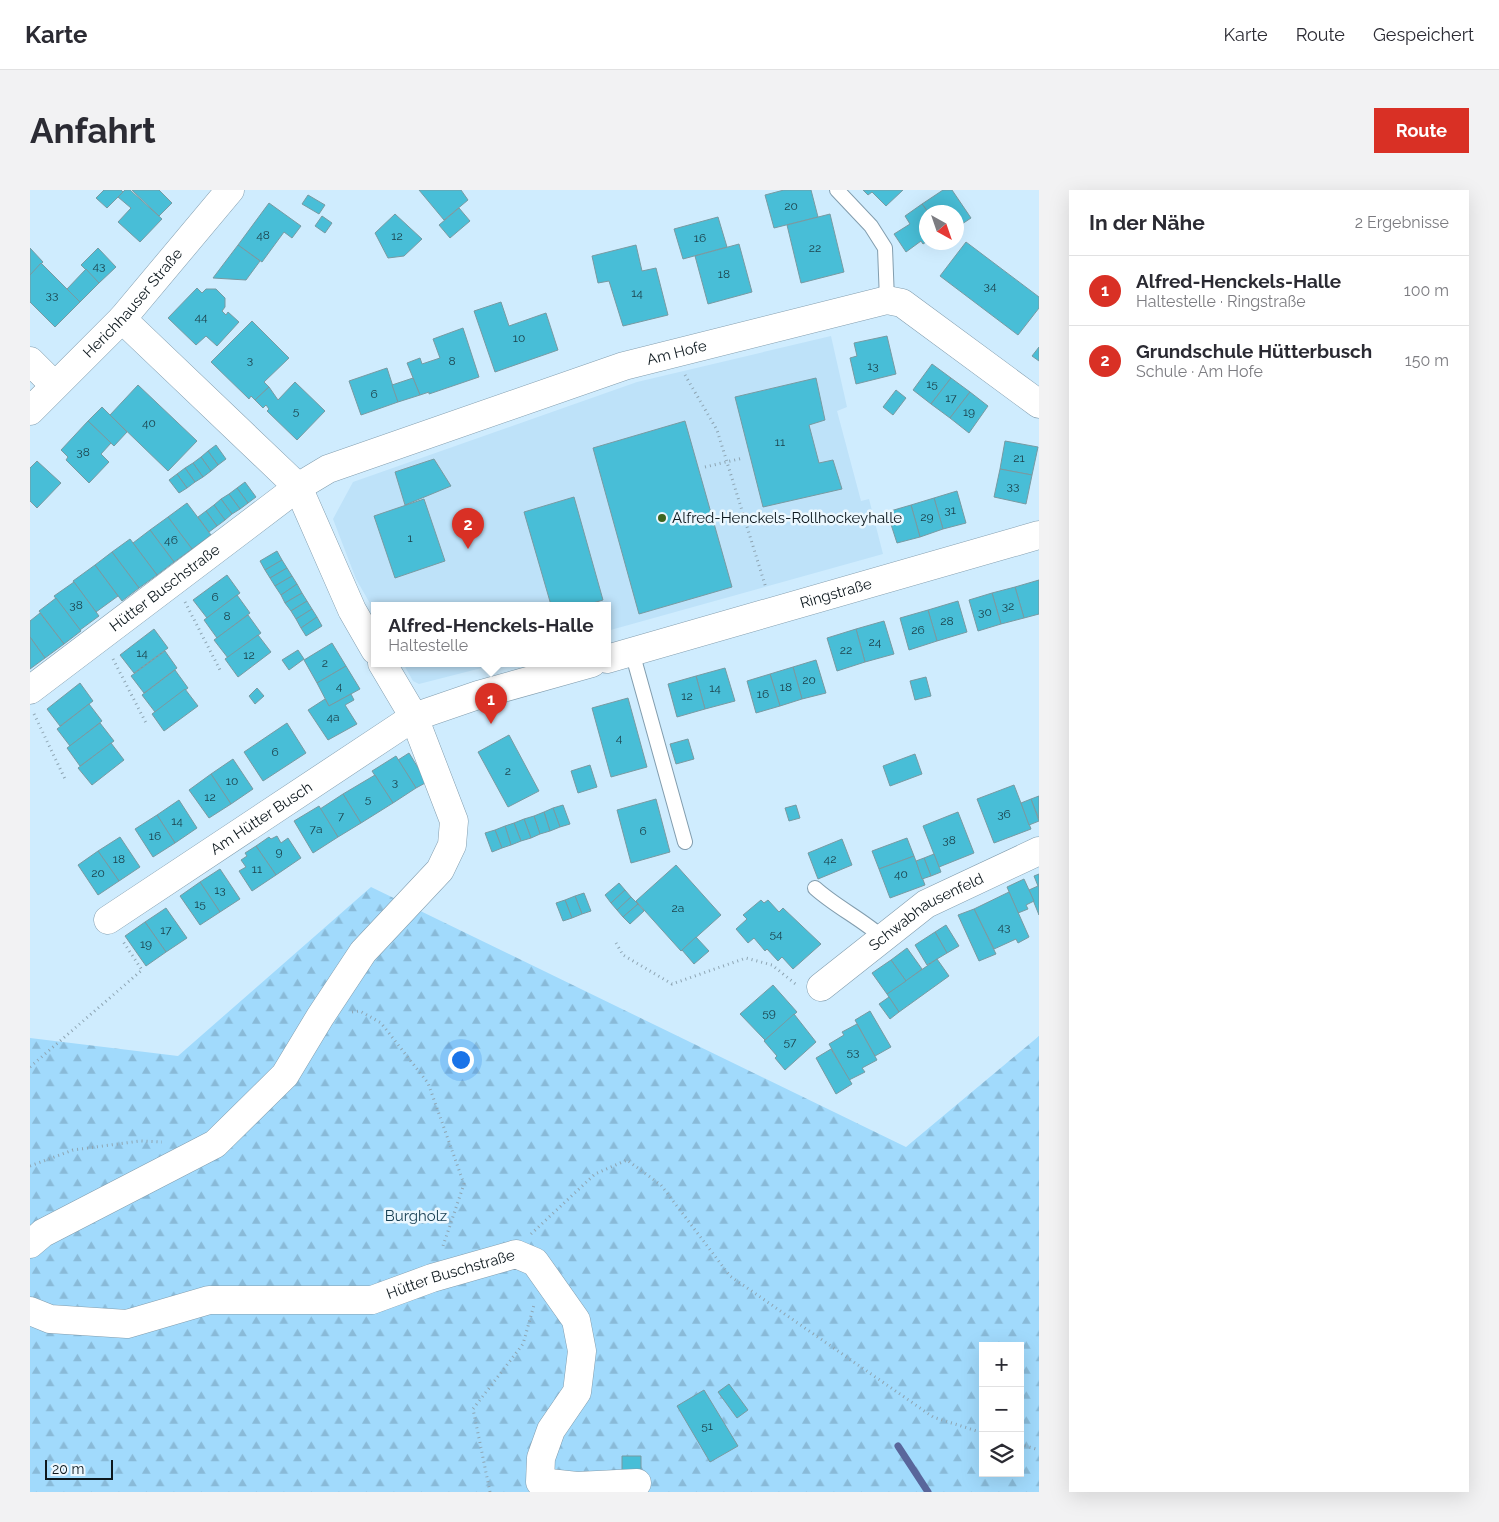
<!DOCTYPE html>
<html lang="de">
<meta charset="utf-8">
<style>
:root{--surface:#fff;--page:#f2f2f3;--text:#2b2b33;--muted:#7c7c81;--line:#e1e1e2;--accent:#d93025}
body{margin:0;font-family:Raleway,sans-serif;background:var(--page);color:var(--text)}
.controls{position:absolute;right:15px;bottom:15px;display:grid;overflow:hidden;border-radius:0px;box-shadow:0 5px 20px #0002}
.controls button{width:45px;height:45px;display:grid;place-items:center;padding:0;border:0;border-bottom:1px solid var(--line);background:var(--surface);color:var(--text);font:25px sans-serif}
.compass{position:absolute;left:889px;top:15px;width:45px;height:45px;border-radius:50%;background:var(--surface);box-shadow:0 5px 20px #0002;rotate:140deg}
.scale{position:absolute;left:15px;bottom:12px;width:68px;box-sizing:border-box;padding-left:5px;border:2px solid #0d181e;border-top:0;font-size:14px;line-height:18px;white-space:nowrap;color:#0d181e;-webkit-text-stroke:4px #ebf7fe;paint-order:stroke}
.you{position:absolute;left:430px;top:869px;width:18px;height:18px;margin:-12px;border:4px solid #fff;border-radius:50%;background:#1a73e8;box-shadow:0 0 0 8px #1a73e833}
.badge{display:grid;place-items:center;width:32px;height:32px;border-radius:50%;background:var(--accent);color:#fff;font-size:16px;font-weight:700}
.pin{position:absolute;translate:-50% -41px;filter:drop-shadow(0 1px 2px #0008)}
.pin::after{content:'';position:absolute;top:26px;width:18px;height:15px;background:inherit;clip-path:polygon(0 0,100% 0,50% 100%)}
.popup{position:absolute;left:341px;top:412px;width:240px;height:65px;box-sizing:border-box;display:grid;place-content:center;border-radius:0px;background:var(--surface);filter:drop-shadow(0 1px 4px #0005);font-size:16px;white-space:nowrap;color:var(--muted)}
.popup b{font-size:19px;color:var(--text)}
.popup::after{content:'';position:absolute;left:50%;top:100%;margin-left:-10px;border:10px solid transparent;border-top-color:var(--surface)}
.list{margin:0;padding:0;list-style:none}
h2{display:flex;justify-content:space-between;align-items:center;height:65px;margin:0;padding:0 20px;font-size:21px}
h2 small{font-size:16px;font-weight:400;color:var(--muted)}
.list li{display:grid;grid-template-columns:32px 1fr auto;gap:15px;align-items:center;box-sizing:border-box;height:70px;padding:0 20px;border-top:1px solid var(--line)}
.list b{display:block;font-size:19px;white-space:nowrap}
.list p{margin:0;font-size:16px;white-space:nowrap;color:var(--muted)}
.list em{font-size:16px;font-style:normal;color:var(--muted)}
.icon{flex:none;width:28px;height:28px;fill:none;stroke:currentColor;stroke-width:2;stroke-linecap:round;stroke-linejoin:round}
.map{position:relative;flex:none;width:1009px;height:1302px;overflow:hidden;border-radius:0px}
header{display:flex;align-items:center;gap:30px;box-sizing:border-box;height:70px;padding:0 25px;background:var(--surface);border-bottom:1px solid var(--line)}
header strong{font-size:24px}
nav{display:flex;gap:28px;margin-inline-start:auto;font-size:18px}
.intro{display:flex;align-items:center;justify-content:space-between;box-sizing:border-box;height:120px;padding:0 30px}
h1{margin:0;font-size:35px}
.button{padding:12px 22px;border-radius:0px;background:var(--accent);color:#fff;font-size:18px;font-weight:700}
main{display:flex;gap:30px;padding:0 30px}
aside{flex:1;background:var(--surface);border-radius:0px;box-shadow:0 5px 20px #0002}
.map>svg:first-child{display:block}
.built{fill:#bee2f9}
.forest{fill:url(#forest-firs);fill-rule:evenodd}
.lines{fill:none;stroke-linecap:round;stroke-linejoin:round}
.stream{stroke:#59669b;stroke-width:7}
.building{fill:#48bed7;stroke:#789aa2}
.service-casing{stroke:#829dae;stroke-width:16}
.minor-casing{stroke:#829dae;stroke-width:29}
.path{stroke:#8ea5b3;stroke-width:3;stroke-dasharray:1 4;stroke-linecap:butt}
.service{stroke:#fff;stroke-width:14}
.minor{stroke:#fff;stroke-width:28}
.poi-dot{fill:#3d6520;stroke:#ebf7fe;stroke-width:2}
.labels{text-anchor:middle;stroke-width:5;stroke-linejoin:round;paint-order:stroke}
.number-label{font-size:12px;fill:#1c424c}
.street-label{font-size:15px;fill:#0d181e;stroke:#ebf7fe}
.poi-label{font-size:15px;fill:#0d181e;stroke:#ebf7fe;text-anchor:start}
.park-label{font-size:15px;fill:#163d51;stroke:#ebf7fe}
</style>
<header>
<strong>Karte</strong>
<nav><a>Karte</a><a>Route</a><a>Gespeichert</a></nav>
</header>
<div class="intro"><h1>Anfahrt</h1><a class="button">Route</a></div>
<main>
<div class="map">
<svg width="1009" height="1302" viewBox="0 0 1009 1302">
<defs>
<pattern id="forest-firs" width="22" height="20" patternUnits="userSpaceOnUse" patternTransform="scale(1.25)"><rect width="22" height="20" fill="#a1dafc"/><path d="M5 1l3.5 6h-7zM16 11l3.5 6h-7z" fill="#89bad8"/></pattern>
</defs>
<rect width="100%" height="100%" fill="#cfecfe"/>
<g class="built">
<path d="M801 146 817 217 807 221 831 311 839 309 853 364 577 441V415H345V422L326 389 303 329 323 292 607 192Z"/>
<path d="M373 473H471L389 494 383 491Z"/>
</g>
<path class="forest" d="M341 697 876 957 1009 846V1302H0V848L148 866ZM953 1156H990V1283H953Z"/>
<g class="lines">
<path class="stream" d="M868 1256 898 1302"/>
</g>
<g class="building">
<path d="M74 0H91L93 2 77 18 66 8Z"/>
<path d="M95 0H100L132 29 110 52 88 32 101 18 88 7Z"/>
<path d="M102 0H129L142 13 129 26Z"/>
<path d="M389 0H431L438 10 414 30Z"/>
<path d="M754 0H781L788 27 744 38 735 5Z"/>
<path d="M833 0H873L856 16 842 2 838 5Z"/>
<path d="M913 0H922L941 28 926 38V22H898L892 14Z"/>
<path d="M278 5 295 15 289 24 272 14Z"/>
<path d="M239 13 271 36 262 48 254 42 232 72 208 55Z"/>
<path d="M892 14 898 22 896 52 893 54 891 51 876 62 864 44 880 34 875 26Z"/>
<path d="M429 18 440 31 420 48 409 35Z"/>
<path d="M365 24 392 49 374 66 358 68 345 43Z"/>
<path d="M800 24 814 82 771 93 757 35Z"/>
<path d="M292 26 302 33 295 43 285 36Z"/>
<path d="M688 27 697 57 653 69 644 39Z"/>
<path d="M936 52 1009 107V118L988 145 910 86Z"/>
<path d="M709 54 722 102 678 114 665 66Z"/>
<path d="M208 55 230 71 216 90 183 88Z"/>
<path d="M606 55 612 81 626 78 638 125 593 136 579 91 568 93 562 66Z"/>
<path d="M0 58 13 72 0 85Z"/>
<path d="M68 58 86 77 69 93 51 75Z"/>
<path d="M11 73 50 112 25 137 0 112V85Z"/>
<path d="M56 79 69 93 50 112 37 99Z"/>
<path d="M167 98 172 103 176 99H186L195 108V117L192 121 196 125 198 122 209 132 187 156 176 146 166 155 138 128Z"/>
<path d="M471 112 479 136 516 123 528 160 465 182 444 121Z"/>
<path d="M222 131 259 168 234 192 239 197 225 210 221 206 219 209 181 172Z"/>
<path d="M433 138 449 187 399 204V202L390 205 377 173 390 168 392 174 410 168 403 149Z"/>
<path d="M857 146 866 184 826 194 820 168 827 166 824 153Z"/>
<path d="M1009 157V171L1002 166Z"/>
<path d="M902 174 921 188 901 214 883 200Z"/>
<path d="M357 178 368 212 331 225 319 191Z"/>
<path d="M383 188 390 205 368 212 362 195Z"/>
<path d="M786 188 795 230 779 235 789 273 803 270 812 299 733 317 705 207Z"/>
<path d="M921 188 940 202 920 228 901 214Z"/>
<path d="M265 192 295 221 267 250 237 221 239 219 236 215 233 218 225 210 239 197 248 210Z"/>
<path d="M108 195 167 251 138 281 80 225Z"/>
<path d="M866 200 876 208 863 225 853 217Z"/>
<path d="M940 202 958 216 939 243 920 228Z"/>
<path d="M72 217 97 242 84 256 58 231Z"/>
<path d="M58 231 81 253 71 264 79 272 59 293 36 270 38 267 31 260Z"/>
<path d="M655 231 702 397 609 424 563 258Z"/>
<path d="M975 251 1008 257 1002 285 970 279Z"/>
<path d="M186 255 196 269 188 275 178 261Z"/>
<path d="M178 261 188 275 181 281 171 267Z"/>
<path d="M171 267 181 281 173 287 163 273Z"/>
<path d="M404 269 421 296 375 315 365 282Z"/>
<path d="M7 271 31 293 7 318 0 311V278Z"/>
<path d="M163 273 173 287 165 292 155 278Z"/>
<path d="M155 278 165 292 157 298 147 284Z"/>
<path d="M970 279 1002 285 996 314 964 307Z"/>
<path d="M147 284 157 298 149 303 139 290Z"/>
<path d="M215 292 226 307 218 313 207 298Z"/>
<path d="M207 298 218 313 210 319 199 304Z"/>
<path d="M927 301 936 333 913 339 904 308Z"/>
<path d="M199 304 210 319 202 324 191 309Z"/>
<path d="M544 307 573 410 556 415H521L494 322Z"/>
<path d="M904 308 913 339 890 347 881 315Z"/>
<path d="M191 309 202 324 195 330 184 315Z"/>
<path d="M394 309 415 371 365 388 344 326Z"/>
<path d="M157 313 181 345 162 359 138 327Z"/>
<path d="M184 315 195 330 187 336 176 321Z"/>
<path d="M881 315 890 347 867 353 857 322Z"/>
<path d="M176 321 187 336 179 342 168 327Z"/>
<path d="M138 327 162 359 144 372 120 340Z"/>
<path d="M120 340 144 372 127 385 103 353Z"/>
<path d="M100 349 127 385 109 398 82 362Z"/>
<path d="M247 361 252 370 235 380 230 371Z"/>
<path d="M82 362 109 398 92 411 65 375Z"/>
<path d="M252 370 257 378 240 388 235 380Z"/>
<path d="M65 375 88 406 66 422 43 391Z"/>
<path d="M257 378 262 386 245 396 240 388Z"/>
<path d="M197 385 210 403 177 428 163 410Z"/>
<path d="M262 386 267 394 251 405 245 396Z"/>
<path d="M1009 390V424L994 428 985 397Z"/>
<path d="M44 392 69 426 50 440 24 406Z"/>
<path d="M267 394 272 403 255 413 251 405Z"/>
<path d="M985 397 994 428 971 434 962 403Z"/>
<path d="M272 403 277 411 261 421 255 413Z"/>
<path d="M962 403 971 434 948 441 939 410Z"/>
<path d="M207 405 220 423 187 448 174 430Z"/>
<path d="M26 408 51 441 34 454 9 421Z"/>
<path d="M277 411 282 419 266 429 261 421Z"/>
<path d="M928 411 937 442 907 451 898 420Z"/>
<path d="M282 419 287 427 271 438 266 429Z"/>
<path d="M898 420 907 451 879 460 870 428Z"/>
<path d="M10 423 34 454 15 468 0 447V431Z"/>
<path d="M218 425 231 443 198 468 184 450Z"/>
<path d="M287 427 292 436 276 446 271 438Z"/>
<path d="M854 431 864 464 835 472 826 439Z"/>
<path d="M124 439 138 458 104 483 90 465Z"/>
<path d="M826 439 835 472 807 481 797 448Z"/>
<path d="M228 445 241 462 208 487 195 469Z"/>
<path d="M0 447 15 468 0 479Z"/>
<path d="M302 453 316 476 287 493 274 470Z"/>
<path d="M268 460 274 469 259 480 252 470Z"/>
<path d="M135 461 147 478 114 503 101 486Z"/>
<path d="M786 470 796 503 772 509 763 477Z"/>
<path d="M316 476 330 499 299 516 287 493Z"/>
<path d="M763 477 772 509 750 516 740 484Z"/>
<path d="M695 478 705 511 675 519 666 486Z"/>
<path d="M145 480 158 498 125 522 112 505Z"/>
<path d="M740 484 750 516 726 523 717 491Z"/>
<path d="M666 486 675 519 647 527 638 494Z"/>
<path d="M896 487 901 506 885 510 880 491Z"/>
<path d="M50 493 63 511 30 536 17 519Z"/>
<path d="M227 498 234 506 225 514 219 506Z"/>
<path d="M155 499 168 516 134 541 122 524Z"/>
<path d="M321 504 324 510 315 515 327 534 298 550 278 520 295 509 299 516Z"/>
<path d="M598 508 617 577 581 587 562 518Z"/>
<path d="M59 514 72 531 40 556 27 539Z"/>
<path d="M70 533 84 551 50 576 37 558Z"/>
<path d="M257 533 276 563 233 591 214 562Z"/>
<path d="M479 545 509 601 478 617 448 562Z"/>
<path d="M658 549 664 569 646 574 640 554Z"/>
<path d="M81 553 94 570 62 595 48 578Z"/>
<path d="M379 563 397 592 386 598 368 570Z"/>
<path d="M885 564 892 584 860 596 853 576Z"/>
<path d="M366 566 386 598 363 613 342 581Z"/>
<path d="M203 569 223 599 201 614 181 584Z"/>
<path d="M560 575 567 597 548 603 541 581Z"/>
<path d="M181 584 201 614 179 628 159 600Z"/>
<path d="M345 585 363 613 331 633 313 604Z"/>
<path d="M984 595 1001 639 964 653 947 609Z"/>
<path d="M313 604 331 633 308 647 290 619Z"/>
<path d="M1009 606V629L1001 609Z"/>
<path d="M626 609 640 662 601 673 587 620Z"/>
<path d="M1001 609 1009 631 999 635 991 613Z"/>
<path d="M149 610 167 638 145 653 127 625Z"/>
<path d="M533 615 540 634 530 637 523 618Z"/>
<path d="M766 615 770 628 759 631 755 618Z"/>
<path d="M289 616 308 647 283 663 264 631Z"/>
<path d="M523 618 530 637 520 641 514 622Z"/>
<path d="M514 622 520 641 510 644 504 626Z"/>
<path d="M928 622 944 663 909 677 893 636Z"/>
<path d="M127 625 145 653 123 667 105 639Z"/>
<path d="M504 626 510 644 501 648 494 629Z"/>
<path d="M494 629 501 648 491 651 484 633Z"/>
<path d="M484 633 491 651 481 655 475 636Z"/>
<path d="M475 636 481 655 472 658 465 640Z"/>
<path d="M465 640 472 658 462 662 455 643Z"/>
<path d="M247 646 251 653 258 648 271 668 246 685 226 656 239 647 241 649Z"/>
<path d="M90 647 110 677 89 691 68 661Z"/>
<path d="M877 648 884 666 849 679 842 661Z"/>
<path d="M812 649 822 675 788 689 778 663Z"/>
<path d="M226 656 246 685 222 701 209 681 216 677 211 670 217 666 215 663Z"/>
<path d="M68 661 89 691 68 705 48 675Z"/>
<path d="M904 664 911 682 901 686 894 668Z"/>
<path d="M884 666 895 695 860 708 849 679Z"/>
<path d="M894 668 901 686 892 689 886 671Z"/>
<path d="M646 675 691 725 651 761 606 711Z"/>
<path d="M190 679 210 709 190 722 170 692Z"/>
<path d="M1009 684V725L999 700 1008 696 1004 686Z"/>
<path d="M994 689 1004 711 996 715 998 719 988 723 977 697Z"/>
<path d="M170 692 190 722 170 735 150 706Z"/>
<path d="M589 693 595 700 581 713 575 705Z"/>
<path d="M595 700 601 707 587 720 581 713Z"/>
<path d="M979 702 999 747 988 753 986 749 964 759 944 719Z"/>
<path d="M554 703 561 721 552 724 545 706Z"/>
<path d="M545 706 552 724 542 728 535 710Z"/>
<path d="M601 707 608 714 593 727 587 720Z"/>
<path d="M535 710 542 728 533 731 526 713Z"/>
<path d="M731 710 734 713 738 710 749 722 753 718 791 754 763 779 752 767 748 771 737 759 735 761 724 748 718 753 706 739 717 729 713 725Z"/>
<path d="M608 714 614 721 600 734 593 727Z"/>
<path d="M136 718 157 748 136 762 115 732Z"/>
<path d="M944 719 966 764 949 771 928 725Z"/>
<path d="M115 732 136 762 116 776 95 746Z"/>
<path d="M916 735 929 756 917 763 905 742Z"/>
<path d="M905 742 917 763 897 775 885 755Z"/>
<path d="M666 747 679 761 664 774 652 760Z"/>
<path d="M877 758 892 779 876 791 861 770Z"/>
<path d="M907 769 919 786 869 822 857 804Z"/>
<path d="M861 770 876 791 857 804 842 783Z"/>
<path d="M743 795 767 822 735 850 710 824Z"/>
<path d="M859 807 869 822 860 829 849 814Z"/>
<path d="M840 821 861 857 845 866 825 830Z"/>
<path d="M764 824 786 852 755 880 745 868 747 866 734 851Z"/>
<path d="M827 834 847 870 832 878 835 882 819 890 799 854 814 845 812 842Z"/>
<path d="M801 859 822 894 806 904 786 868Z"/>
<path d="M699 1194 718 1220 707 1228 688 1202Z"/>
<path d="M674 1200 708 1256 680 1272 647 1216Z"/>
<path d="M592 1266H611V1286L592 1285Z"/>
</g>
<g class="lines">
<g class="service-casing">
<g id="service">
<path d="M807 0 841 36 855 58 857 110"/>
<path d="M602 462 655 652"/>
<path d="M785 698C806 717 832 729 853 748"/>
</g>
</g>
<g class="minor-casing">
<g id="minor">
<path d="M92 129 268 297 322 420 345 460"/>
<path d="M0 171 24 195"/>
<path id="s1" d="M0 221 92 129 200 0"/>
<path id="s2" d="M577 469 1009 345"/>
<path id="s3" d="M0 500 268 297 298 279 594 176 857 110 872 113 1009 214"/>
<path id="s4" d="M78 730 384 527 448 505 562 473"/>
<path id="s5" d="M791 797 896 714 1009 661"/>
<path d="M0 1054 13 1043 185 954 255 885 290 827 333 762 410 680 422 655 424 631 384 527 352 473"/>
<path id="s6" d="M0 1121 20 1129 97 1134 179 1110H342L402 1088 486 1064 505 1072 546 1130 552 1161 547 1202 521 1240 511 1268 510 1292 547 1296 607 1293"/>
</g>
</g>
<g class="path">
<path d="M655 185 687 240 736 398"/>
<path d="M675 277 713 268"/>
<path d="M155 412 190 480"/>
<path d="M83 469 116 533"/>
<path d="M4 524 36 591"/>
<path d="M586 753 593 765 642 794 716 768 742 775 768 796"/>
<path d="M322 822 330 821 351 833 398 893 434 994 412 1059"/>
<path d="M0 877 112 780 92 750"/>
<path d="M0 976 43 960 110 951 132 952"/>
<path d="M501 1044 565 984 597 970 631 995 700 1086 903 1227 953 1243"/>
<path d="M990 1254 1009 1260"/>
<path d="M460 1302 443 1219 493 1154 504 1115"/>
</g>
<use href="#service" class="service"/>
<use href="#minor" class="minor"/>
</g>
<circle class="poi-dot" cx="632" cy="328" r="5"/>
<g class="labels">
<g class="number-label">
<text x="761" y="20">20</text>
<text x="233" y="49">48</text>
<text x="367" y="50">12</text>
<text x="670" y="52">16</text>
<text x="785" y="62">22</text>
<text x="69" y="80">43</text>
<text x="694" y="88">18</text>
<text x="960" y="100">34</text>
<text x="607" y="107">14</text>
<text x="22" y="109">33</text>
<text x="171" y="131">44</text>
<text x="489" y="152">10</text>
<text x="220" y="174">3</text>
<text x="422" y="175">8</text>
<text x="843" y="180">13</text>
<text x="902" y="198">15</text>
<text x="344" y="208">6</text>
<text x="921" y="212">17</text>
<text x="266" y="225">5</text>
<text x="939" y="226">19</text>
<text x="119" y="237">40</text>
<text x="750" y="256">11</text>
<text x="53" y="266">38</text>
<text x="989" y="272">21</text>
<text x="983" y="300">33</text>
<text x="920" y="324">31</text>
<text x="897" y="331">29</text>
<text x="380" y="352">1</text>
<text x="141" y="354">46</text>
<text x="185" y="411">6</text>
<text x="46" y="419">38</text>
<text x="978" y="420">32</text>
<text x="955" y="426">30</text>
<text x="197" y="430">8</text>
<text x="917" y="435">28</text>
<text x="888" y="444">26</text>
<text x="845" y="456">24</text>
<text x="816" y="464">22</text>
<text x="112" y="467">14</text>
<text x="219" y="469">12</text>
<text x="295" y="477">2</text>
<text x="779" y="494">20</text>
<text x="309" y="500">4</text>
<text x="756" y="501">18</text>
<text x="685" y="502">14</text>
<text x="733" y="508">16</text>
<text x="657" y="510">12</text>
<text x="303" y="531">4a</text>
<text x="589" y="552">4</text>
<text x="245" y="566">6</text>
<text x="478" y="585">2</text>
<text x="202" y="595">10</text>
<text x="365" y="596">3</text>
<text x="180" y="611">12</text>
<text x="338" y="613">5</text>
<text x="974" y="628">36</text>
<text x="311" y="630">7</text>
<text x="147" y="635">14</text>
<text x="286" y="643">7a</text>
<text x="613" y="645">6</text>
<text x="125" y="650">16</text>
<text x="919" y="654">38</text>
<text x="249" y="666">9</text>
<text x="89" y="673">18</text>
<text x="800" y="673">42</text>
<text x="227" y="683">11</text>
<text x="68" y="687">20</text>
<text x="871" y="688">40</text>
<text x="190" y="704">13</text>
<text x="170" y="718">15</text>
<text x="648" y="722">2a</text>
<text x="974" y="741">43</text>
<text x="136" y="744">17</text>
<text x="746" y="748">54</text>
<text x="116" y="758">19</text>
<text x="739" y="827">59</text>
<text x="760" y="856">57</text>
<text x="823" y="866">53</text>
<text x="677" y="1240">51</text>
</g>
<g class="street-label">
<text dy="5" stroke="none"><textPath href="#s1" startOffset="149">Herichhauser Straße</textPath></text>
<text dy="5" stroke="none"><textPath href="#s3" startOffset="739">Am Hofe</textPath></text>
<text dy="5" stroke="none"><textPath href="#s3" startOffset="169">Hütter Buschstraße</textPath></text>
<text dy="5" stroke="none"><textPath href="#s2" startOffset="238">Ringstraße</textPath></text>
<text dy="5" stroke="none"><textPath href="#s4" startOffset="184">Am Hütter Busch</textPath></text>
<text dy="5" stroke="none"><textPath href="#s5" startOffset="130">Schwabhausenfeld</textPath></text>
<text dy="5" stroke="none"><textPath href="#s6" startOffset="430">Hütter Buschstraße</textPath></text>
</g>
<g class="poi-label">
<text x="642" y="333">Alfred-Henckels-Rollhockeyhalle</text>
</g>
<g class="park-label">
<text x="386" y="1031">Burgholz</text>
</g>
</g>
</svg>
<div class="controls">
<button>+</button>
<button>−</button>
<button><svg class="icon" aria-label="layers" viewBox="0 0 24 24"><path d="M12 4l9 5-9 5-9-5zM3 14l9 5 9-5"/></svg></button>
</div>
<svg class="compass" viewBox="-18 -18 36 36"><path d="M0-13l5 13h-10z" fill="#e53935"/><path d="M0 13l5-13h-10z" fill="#7c7c81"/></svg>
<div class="scale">20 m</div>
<div class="you"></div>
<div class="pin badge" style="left:461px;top:534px">1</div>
<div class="popup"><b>Alfred-Henckels-Halle</b>Haltestelle</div>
<div class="pin badge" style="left:438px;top:359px">2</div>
</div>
<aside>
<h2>In der Nähe<small>2 Ergebnisse</small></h2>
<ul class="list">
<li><span class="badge">1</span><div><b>Alfred-Henckels-Halle</b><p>Haltestelle · Ringstraße</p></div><em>100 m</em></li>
<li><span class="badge">2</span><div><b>Grundschule Hütterbusch</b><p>Schule · Am Hofe</p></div><em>150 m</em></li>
</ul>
</aside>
</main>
